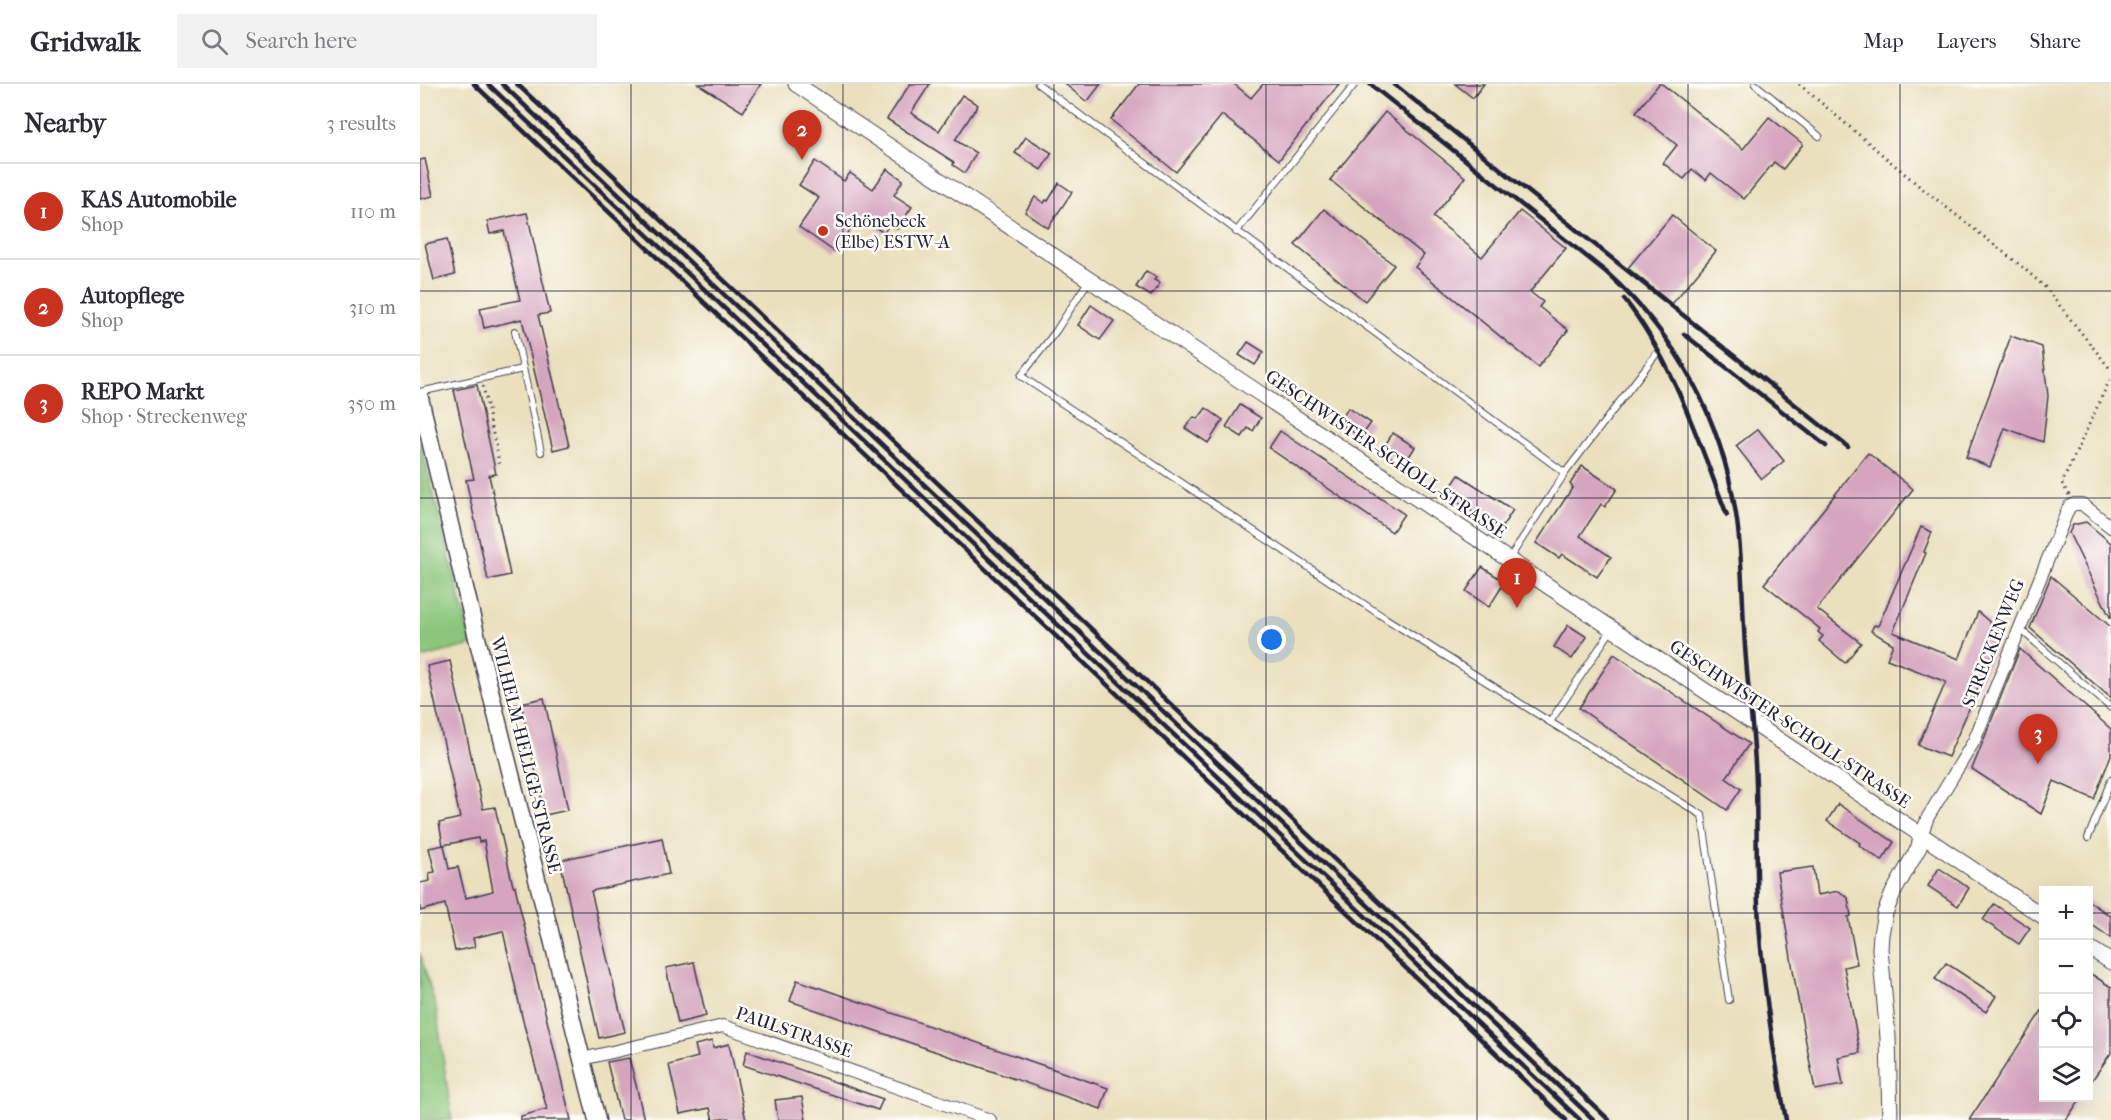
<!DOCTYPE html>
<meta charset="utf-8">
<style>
:root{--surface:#fff;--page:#f2f2f3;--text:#2b2b33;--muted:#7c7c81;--line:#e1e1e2;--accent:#c8321e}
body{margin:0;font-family:"IM FELL French Canon",serif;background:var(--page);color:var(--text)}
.controls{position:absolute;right:18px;bottom:18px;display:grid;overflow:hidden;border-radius:0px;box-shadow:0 6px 24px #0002}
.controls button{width:54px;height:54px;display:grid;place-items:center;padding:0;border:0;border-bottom:2px solid var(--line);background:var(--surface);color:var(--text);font:30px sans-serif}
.you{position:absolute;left:852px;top:556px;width:21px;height:21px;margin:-15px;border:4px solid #fff;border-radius:50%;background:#1a73e8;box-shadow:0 0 0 9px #1a73e833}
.badge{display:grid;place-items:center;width:39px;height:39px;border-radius:50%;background:var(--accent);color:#fff;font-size:20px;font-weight:700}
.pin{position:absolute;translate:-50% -50px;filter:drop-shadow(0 2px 3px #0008)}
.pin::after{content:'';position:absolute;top:32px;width:21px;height:18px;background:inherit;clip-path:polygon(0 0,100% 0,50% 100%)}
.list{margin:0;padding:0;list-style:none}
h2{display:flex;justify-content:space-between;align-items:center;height:78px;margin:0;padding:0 24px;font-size:26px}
h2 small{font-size:20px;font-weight:400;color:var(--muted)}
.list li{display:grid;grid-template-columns:39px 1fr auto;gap:18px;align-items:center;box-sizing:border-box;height:96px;padding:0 24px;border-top:2px solid var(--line)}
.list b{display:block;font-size:22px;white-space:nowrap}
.list p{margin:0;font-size:20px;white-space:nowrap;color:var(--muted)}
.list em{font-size:20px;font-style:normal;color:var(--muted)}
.icon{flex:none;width:33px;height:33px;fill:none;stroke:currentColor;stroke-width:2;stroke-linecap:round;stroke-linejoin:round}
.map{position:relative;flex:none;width:1691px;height:1036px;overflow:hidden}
header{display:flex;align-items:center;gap:36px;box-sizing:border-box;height:84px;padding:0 30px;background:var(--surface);border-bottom:2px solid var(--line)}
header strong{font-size:28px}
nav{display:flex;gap:33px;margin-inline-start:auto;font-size:21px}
.search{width:420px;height:54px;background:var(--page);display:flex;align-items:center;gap:15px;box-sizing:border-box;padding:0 21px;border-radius:0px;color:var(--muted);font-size:22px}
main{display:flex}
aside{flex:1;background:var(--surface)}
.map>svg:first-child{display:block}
.green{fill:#8ac67b;stroke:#56745b;stroke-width:1.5}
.building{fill:#d5a4be}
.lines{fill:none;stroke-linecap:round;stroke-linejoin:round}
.service-casing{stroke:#403e4e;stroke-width:8}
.minor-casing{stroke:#403e4e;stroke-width:14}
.tertiary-casing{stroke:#403e4e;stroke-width:17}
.secondary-casing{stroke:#403e4e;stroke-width:19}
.path{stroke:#403e4e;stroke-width:3;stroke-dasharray:1.5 4.5;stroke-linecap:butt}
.service{stroke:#fff;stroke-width:6}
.minor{stroke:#fff;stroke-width:12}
.tertiary{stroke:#fff;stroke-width:15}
.secondary{stroke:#fff;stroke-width:16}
.rail{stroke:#22223b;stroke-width:4.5}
.grid{fill:none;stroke:#22223b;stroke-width:1.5;stroke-opacity:0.55}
.poi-dot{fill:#c8321e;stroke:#fdfcf7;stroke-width:2}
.labels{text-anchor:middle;stroke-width:5;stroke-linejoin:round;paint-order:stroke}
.poi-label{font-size:18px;fill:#22223b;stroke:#fdfcf7;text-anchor:start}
.street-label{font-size:18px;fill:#22223b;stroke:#fdfcf7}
</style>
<header>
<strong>Gridwalk</strong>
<div class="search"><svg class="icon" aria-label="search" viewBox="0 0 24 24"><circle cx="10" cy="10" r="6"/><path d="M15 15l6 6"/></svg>Search here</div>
<nav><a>Map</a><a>Layers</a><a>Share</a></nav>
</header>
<main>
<aside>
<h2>Nearby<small>3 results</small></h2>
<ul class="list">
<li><span class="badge">1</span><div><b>KAS Automobile</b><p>Shop</p></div><em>110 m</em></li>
<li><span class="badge">2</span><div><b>Autopflege</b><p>Shop</p></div><em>310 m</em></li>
<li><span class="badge">3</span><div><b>REPO Markt</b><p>Shop · Streckenweg</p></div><em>350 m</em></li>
</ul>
</aside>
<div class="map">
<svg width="1691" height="1036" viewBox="0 0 1691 1036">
<rect width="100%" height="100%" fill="#fdfcf7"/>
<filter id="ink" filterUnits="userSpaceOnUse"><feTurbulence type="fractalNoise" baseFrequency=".0167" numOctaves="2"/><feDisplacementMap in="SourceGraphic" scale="12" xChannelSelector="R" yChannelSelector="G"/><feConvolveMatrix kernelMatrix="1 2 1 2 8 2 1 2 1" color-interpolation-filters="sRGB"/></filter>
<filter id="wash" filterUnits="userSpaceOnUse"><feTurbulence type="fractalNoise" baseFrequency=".008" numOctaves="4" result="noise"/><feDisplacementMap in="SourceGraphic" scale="24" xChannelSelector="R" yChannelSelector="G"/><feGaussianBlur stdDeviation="1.35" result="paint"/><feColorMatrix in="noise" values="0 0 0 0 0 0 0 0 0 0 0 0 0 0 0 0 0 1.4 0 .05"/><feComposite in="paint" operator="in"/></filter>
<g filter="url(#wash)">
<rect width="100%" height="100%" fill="#eae0bd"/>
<g class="green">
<path d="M0 357 52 561 0 574Z"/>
<path d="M0 869 16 924 32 1036H0Z"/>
</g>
<g id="blocks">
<g class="building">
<path d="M278 0H341L323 28Z"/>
<path d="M490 0H510L491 29 519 47 542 11 558 21 535 56 556 69 545 89 533 81 534 78 467 35Z"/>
<path d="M645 0H681L667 18Z"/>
<path d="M719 0H814L831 14 843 0H919L859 76 802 31 756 88 691 36Z"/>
<path d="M1035 0H1064L1053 14Z"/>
<path d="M1239 0H1242L1323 65 1349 33 1383 60 1363 85 1354 78 1324 115 1291 89 1286 96 1272 85 1264 95 1243 79 1257 61 1216 28Z"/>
<path d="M965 28 1045 93 1013 133 1062 173 1100 127 1146 164 1110 208 1123 218 1119 223 1148 246 1118 283 995 183 1004 171 910 96Z"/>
<path d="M606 53 632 69 621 86 595 69Z"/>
<path d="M5 75 13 112 0 115V76Z"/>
<path d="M395 77 424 97 430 89 453 105 467 85 483 96 474 111 492 123 477 145 469 140 464 149 447 138 442 144 435 139 415 168 379 143 399 114 379 101Z"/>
<path d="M639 99 652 108 628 144 605 128 615 113 624 119 626 116 628 117Z"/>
<path d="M904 125 974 181 945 217 875 161Z"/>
<path d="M107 129 130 229 118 231 149 362 133 366 102 235 64 244 60 224 100 216 84 147 70 150 67 137Z"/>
<path d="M1252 131 1296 167 1252 220 1208 184Z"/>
<path d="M27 155 35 191 14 196 5 160Z"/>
<path d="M726 187 736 193 734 196 740 199 731 212 716 203Z"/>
<path d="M671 221 694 237 680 256 658 241Z"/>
<path d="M1591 252 1622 263 1628 312 1623 358 1585 344 1570 383 1546 373Z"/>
<path d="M828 258 844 268 835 281 819 271Z"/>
<path d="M57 301 76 390 69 391 90 491 68 496 46 396 54 395 34 306Z"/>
<path d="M820 321 841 334 833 347 828 344 822 353 806 343Z"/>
<path d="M786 324 803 336 788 359 765 344 774 333 778 335Z"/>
<path d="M928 324 951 339 941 353 919 339Z"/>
<path d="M1338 345 1364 377 1342 395 1316 362Z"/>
<path d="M860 347 984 430 972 448 849 364Z"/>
<path d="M973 349 995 363 984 381 961 367Z"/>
<path d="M1448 369 1493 405 1397 525 1441 559 1425 579 1399 557 1403 552 1398 548 1400 545 1344 500Z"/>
<path d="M1162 382 1197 405 1185 423 1181 420 1160 452 1191 473 1177 493 1142 470 1139 474 1116 459 1153 403 1150 400Z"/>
<path d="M1039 391 1093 426 1080 446 1026 410Z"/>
<path d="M1666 438 1691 459V535L1649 449 1653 441Z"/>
<path d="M1501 443 1512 448 1504 468 1506 469 1473 548 1539 575 1558 528 1582 549 1528 673 1498 661 1526 598 1467 575 1473 560 1451 547 1454 541 1458 542Z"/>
<path d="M1062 483 1085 498 1069 523 1046 507Z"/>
<path d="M1631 492 1691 543V614L1610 544Z"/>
<path d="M1148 541 1167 553 1152 575 1134 563Z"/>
<path d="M1600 565 1691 645V671L1674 715 1634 697 1621 730 1552 685Z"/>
<path d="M1194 570 1329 660 1306 694 1321 705 1307 726 1159 624Z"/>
<path d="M30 577 63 725 75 723 93 802H95L101 828 151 1036H101V1032L127 1025 103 937 83 847 53 854 55 863 35 867 25 820 0 827V799L10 797 9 789 15 788 9 764 24 761 29 785 38 783 46 814 73 807 64 757 59 758 58 754 23 761 19 739 40 734 7 582Z"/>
<path d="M124 614 148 726 125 731 101 619Z"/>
<path d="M1418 720 1474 758 1462 777 1439 761 1440 759 1407 737Z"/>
<path d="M242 754 249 790 171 807 205 948 179 954 140 776Z"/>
<path d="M1393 783 1397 811 1419 807 1428 814 1431 832 1428 833 1437 880 1424 883 1440 969 1418 973 1423 1001 1395 1006 1377 910 1357 788Z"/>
<path d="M1519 784 1549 804 1538 822 1508 802Z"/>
<path d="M1668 817 1691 832V854L1668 838Z"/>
<path d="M1574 820 1610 844 1599 860 1563 836Z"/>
<path d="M274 878 286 932 258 939 246 884Z"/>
<path d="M1526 879 1576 912 1566 928 1515 895Z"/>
<path d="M1668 888 1691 903V969L1668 1002Z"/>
<path d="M377 896 688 1004 681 1025 370 917Z"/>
<path d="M1623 925V1014H1661L1646 1036H1549Z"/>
<path d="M292 957 293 964 309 960 326 1036H310L309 1034 293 1036 290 1024 260 1030 249 981 278 973 275 961Z"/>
<path d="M327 967 463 1015 458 1026 323 981Z"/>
<path d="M209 974 217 1005 224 1036H201L187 978Z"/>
<path d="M382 1013 386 1036H358L355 1016Z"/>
</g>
</g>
</g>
<g filter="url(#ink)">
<use href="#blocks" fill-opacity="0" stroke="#403e4e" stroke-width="1.5"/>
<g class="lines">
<g class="service-casing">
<g id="service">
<path d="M618 0 1145 389"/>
<path d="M1335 0 1399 52"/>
<path d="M816 148 935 0"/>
<path d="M669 196 636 247 601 292 965 534 1130 638"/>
<path d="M95 247 121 368"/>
<path d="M0 308 103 285"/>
<path d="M1089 475 1145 389 1237 269"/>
<path d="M1599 544 1691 624"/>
<path d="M1192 545 1130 638 1282 731 1309 916"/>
<path d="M1668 754 1691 696"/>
</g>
</g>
<g class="minor-casing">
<g id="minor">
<path d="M1501 751 1508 733 1554 657 1649 423 1654 420H1662L1691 443"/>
<path d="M162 975 303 942 570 1036"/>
</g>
</g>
<g class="tertiary-casing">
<g id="tertiary">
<path d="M376 0 1624 833"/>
<path d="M1668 863 1691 878"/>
<path d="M1470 1036 1468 953 1460 865 1461 850 1465 829 1473 809 1499 763 1501 751"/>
</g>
</g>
<g class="secondary-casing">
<path id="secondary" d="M0 314 57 554 177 1036"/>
</g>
<g class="path">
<path d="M1379 0 1498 101 1600 181 1624 202 1691 286"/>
<path d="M63 302 80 383"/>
<path d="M1649 411 1642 399 1691 293"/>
</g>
<use href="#service" class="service"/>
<use href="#minor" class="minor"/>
<use href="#tertiary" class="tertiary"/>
<use href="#secondary" class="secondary"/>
<g class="rail">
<path d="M54 0 1146 1036"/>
<path d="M68 0 1160 1036"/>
<path d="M82 0 1174 1036"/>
<path d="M97 0 1189 1036"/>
<path d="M950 0 1186 188C1258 253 1301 334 1316 430 1323 473 1322 518 1325 562 1328 609 1335 655 1336 702 1337 741 1336 781 1338 820 1341 891 1353 966 1366 1036"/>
<path d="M974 0 1428 363"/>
<path d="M1204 215C1253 276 1279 359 1307 431"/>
<path d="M1264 250 1406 362"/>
</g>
</g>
</g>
<path class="grid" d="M211 0V1036M423 0V1036M634 0V1036M846 0V1036M1057 0V1036M1268 0V1036M1480 0V1036M0 207H1691M0 414H1691M0 622H1691M0 829H1624M1668 829H1691"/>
<circle class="poi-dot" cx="403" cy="147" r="6"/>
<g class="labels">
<g class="poi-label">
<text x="415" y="143">Schönebeck<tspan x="415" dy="21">(Elbe) ESTW-A</tspan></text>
</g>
<g class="street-label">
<text transform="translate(966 370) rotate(34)" y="6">GESCHWISTER-SCHOLL-STRASSE</text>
<text transform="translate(1573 559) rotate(-68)" y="6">STRECKENWEG</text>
<text transform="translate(1370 640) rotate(34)" y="6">GESCHWISTER-SCHOLL-STRASSE</text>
<text transform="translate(106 671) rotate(76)" y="6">WILHELM-HELLGE-STRASSE</text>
<text transform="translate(374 948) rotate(19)" y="6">PAULSTRASSE</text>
</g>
</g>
</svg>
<div class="controls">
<button>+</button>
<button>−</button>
<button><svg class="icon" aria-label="locate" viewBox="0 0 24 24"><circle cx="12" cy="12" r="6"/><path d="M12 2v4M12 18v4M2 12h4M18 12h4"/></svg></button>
<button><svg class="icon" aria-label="layers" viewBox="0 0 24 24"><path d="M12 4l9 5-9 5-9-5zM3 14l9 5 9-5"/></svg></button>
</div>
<div class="you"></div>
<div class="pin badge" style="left:1097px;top:524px">1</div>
<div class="pin badge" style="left:382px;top:76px">2</div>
<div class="pin badge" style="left:1618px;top:680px">3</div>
</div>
</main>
